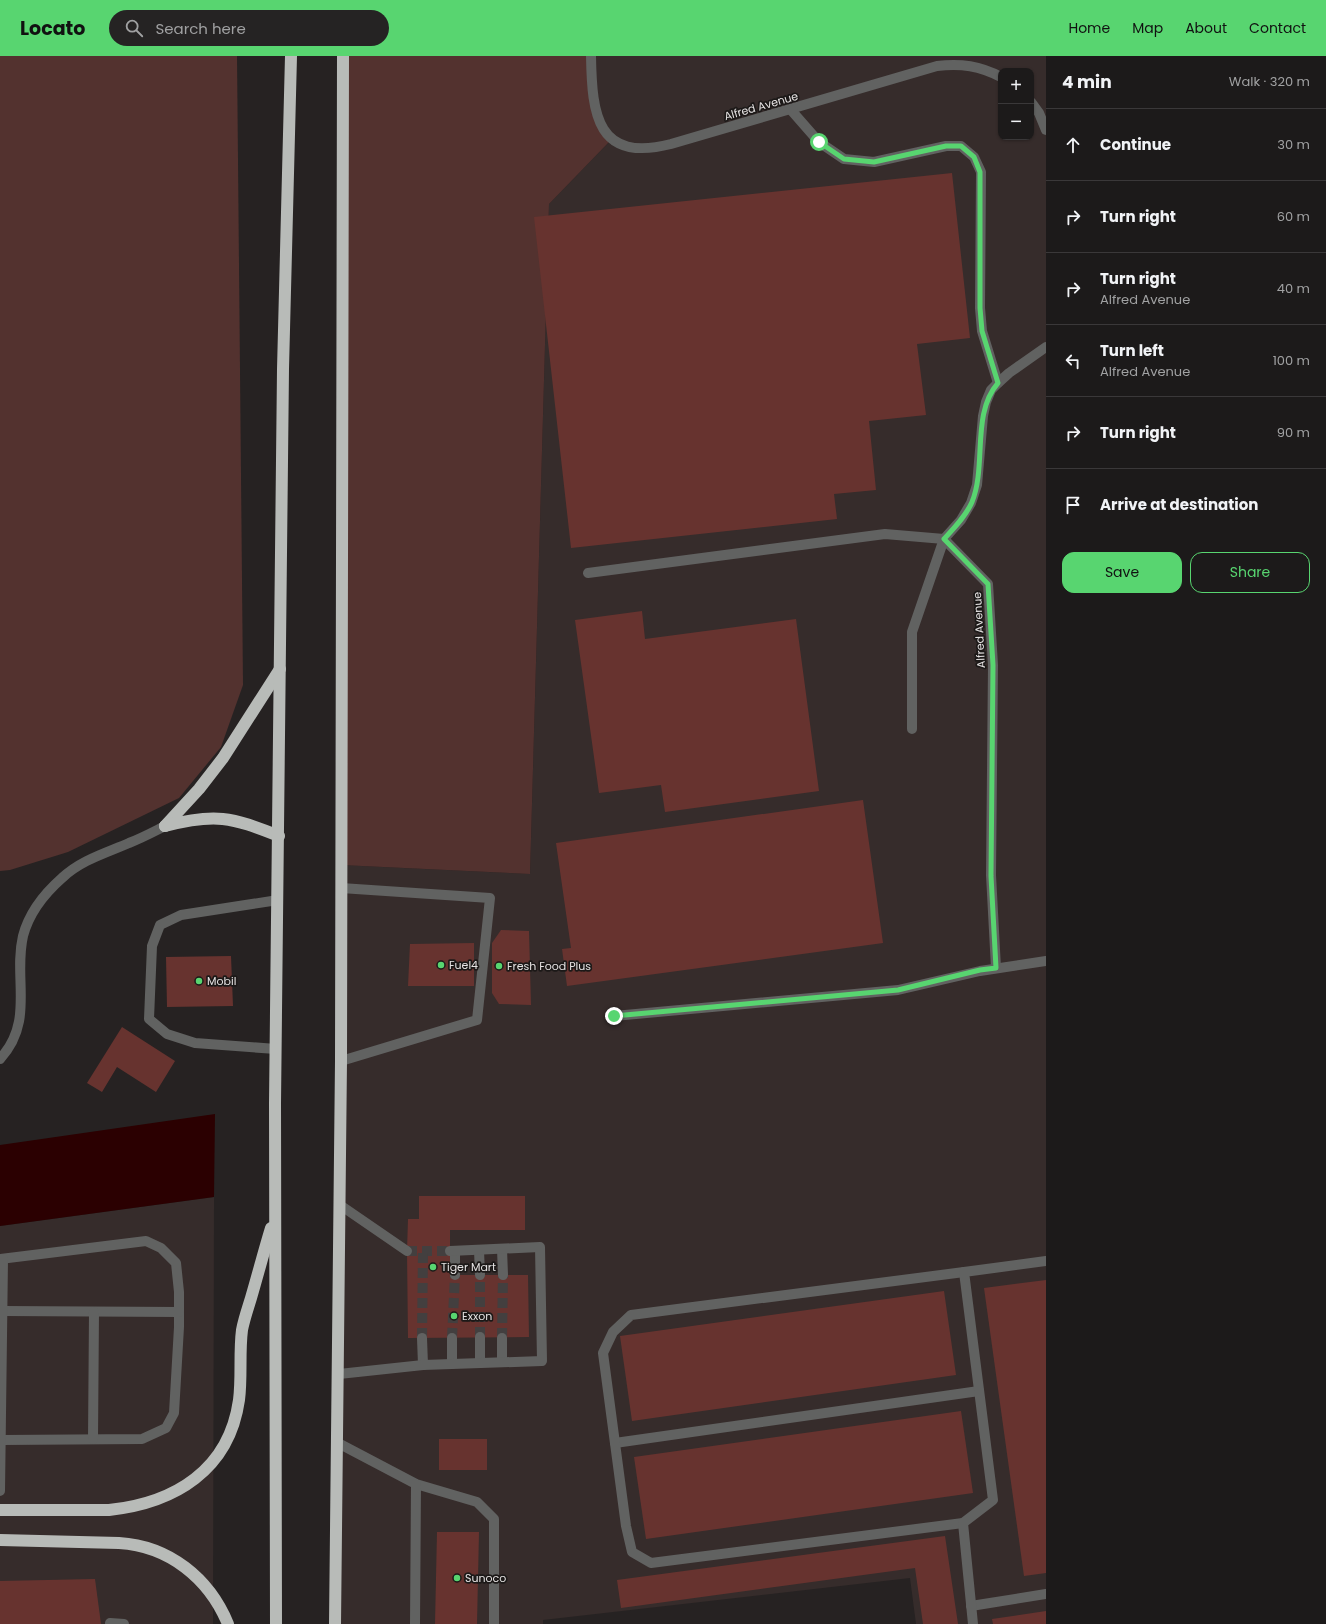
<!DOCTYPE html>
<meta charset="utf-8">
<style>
:root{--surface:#1c1a1a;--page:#252323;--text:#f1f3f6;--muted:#a0a1a2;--line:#3a3839;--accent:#58d570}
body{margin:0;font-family:Poppins,sans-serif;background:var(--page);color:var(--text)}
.controls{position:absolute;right:12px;top:12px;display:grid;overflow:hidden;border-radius:8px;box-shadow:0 1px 3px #0004}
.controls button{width:36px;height:36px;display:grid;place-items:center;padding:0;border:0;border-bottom:1px solid var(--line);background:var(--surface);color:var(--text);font:20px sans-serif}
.stop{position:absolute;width:12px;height:12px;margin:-9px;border:3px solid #58d570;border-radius:50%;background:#fff}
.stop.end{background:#58d570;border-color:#fff;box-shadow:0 1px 4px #0008}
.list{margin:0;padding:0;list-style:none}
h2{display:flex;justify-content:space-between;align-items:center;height:52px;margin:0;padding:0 16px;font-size:17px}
h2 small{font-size:13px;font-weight:400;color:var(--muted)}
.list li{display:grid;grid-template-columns:26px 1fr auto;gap:12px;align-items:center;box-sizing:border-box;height:72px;padding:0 16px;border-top:1px solid var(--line)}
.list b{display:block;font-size:15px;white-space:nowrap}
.list p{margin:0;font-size:13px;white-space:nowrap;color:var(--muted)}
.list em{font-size:13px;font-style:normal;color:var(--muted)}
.actions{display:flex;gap:8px;padding:12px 16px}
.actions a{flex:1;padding:9px 0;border:1px solid var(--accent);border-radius:12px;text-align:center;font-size:14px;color:var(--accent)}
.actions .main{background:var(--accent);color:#111}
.icon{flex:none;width:22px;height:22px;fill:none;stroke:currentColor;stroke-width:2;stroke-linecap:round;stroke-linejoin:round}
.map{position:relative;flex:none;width:1046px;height:1568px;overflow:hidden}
header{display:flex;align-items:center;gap:24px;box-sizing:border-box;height:56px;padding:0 20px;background:var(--accent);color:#111}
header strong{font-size:19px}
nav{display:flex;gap:22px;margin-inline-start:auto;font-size:14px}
.search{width:280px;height:36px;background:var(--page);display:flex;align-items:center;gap:10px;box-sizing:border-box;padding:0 14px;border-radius:22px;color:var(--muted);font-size:15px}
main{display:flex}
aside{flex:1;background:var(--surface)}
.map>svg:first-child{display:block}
.built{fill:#362c2b;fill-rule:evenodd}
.green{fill:#53322f}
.water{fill:#2b0001}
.building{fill:#67332f}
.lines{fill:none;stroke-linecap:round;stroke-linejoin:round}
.minor-tunnel{stroke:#433f3f;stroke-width:10;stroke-dasharray:10 5;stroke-linecap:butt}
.minor{stroke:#616261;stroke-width:10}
.highway{stroke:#b8bbb8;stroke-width:12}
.route{stroke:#58d570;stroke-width:5}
.poi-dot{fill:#58d570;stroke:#1c1918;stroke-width:1.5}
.labels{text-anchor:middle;stroke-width:3.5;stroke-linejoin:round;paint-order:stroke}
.street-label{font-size:11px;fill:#e5e2e2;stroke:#1c1918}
.poi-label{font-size:11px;fill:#e5e2e2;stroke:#1c1918;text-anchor:start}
</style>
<header>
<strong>Locato</strong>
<div class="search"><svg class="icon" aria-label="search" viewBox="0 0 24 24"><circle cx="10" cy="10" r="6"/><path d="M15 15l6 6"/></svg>Search here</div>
<nav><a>Home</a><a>Map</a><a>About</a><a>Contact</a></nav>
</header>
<main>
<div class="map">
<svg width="1046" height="1568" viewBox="0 0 1046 1568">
<rect width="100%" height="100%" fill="#262222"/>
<g class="built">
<path d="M591 0H1046V1568H916L910 1522 543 1564V1568H335L341 809 530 818 549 148 612 83 604 74ZM1001 15H1031V81H1001Z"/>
<path d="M214 1141 213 1568H0V1170Z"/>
</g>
<g class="green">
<path d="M0 0H237L243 629 221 691 179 742 68 796 10 814 0 815Z"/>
<path d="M343 0H591L593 45 612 83 549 148 530 818 341 809Z"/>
</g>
<path class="water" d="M215 1058 214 1141 0 1170V1089Z"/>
<g class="building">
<path d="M952 117 970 282 917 288 926 359 869 365 876 434 834 438 837 463 571 492 534 161Z"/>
<path d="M642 555 645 583 796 563 819 735 665 756 661 729 599 737 575 564Z"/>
<path d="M863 744 883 887 567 930 562 893 571 892 556 787Z"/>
<path d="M501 874 529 875 531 949 499 948 492 937V887Z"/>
<path d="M474 887V930H408L410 888Z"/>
<path d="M231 900 233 950 167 951 166 901Z"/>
<path d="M122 971 175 1005 156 1036 117 1011 102 1036 87 1027Z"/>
<path d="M419 1140H525V1174H450V1219H528L529 1281 408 1282 407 1195 408 1163H419Z"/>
<path d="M1046 1224V1517L1024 1520 984 1232Z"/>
<path d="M944 1235 956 1319 632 1365 620 1280Z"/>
<path d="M961 1355 973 1437 646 1483 634 1401Z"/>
<rect x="439" y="1383" width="48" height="31"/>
<path d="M437 1476H479L477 1568H435Z"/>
<path d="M945 1480 958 1568H923L915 1512 621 1552 617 1524Z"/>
<path d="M95 1523 101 1568H0V1525Z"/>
<path d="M1046 1555V1568H993L992 1563Z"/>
</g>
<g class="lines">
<g class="minor-tunnel">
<path d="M407 1195H450"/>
<path d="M480 1281V1219"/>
<path d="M422 1282 423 1195"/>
<path d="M452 1282 455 1219"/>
<path d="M502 1282 503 1219"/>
</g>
<g class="minor">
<path d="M591 0C592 59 597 107 671 88L937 10C961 7 980 10 1001 21"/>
<path d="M1031 46 1039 57 1046 74"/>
<path d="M791 54 819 86 844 103 874 106 946 90H961L974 101 981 116 980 252 982 275 998 327"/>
<path d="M944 483 988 528 993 609 991 819 996 912"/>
<path d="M588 517 885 478 944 483"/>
<path d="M912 673V576L944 483 961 464 971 447 977 429 983 360 986 346 991 334 998 327 1009 317 1046 291"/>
<path d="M341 832 490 842 477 964 341 1005"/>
<path d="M614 960 898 934 980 915 1046 905"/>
<path d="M276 993 195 987 167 978 149 963 152 890 160 869 181 859 278 844"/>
<path d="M0 1003C35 965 13 923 23 880 29 857 45 837 62 822 81 804 106 797 129 787 142 782 153 776 165 770"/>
<path d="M340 1149 407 1195"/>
<path d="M502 1193 503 1219"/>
<path d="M479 1194 480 1219"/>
<path d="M455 1195V1219"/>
<path d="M0 1203 146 1185 161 1192 176 1207 179 1236V1271L174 1357 166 1372 142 1383 2 1384"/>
<path d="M3 1255 179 1256"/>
<path d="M480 1281V1307"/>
<path d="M422 1282 423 1309"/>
<path d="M452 1282V1308"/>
<path d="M502 1306V1282"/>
<path d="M339 1318 423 1309 542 1305 540 1191 450 1195"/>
<path d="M93 1383 94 1256"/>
<path d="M338 1387 416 1428 477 1446 494 1463V1568"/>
<path d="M615 1387 979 1335"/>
<path d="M0 1435 3 1203"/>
<path d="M963 1467 651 1507 632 1496 626 1470 603 1297 613 1276 631 1259 964 1216"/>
<path d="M971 1550 1046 1538"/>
<path d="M110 1567 124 1568"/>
<path d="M415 1568 416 1428"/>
<path d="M973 1568 963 1467 993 1444 964 1216 1046 1205"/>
</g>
<g class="highway">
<path d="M165 770 199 733 223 702 280 613"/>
<path d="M165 770C215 757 231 761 279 780"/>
<path d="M0 1454H109C175 1447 229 1414 239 1344 242 1321 239 1297 242 1274 244 1263 248 1252 251 1242 258 1218 264 1195 271 1172"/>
<path d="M0 1484 119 1487C169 1490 209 1522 228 1568"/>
<path d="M276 1568 275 1048 283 313 291 0"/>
<path d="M335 1568 341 1005 343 0"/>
</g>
</g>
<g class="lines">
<path class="route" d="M614 960 898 934 980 914 996 912 991 820 993 609 988 528 944 483C954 472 966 460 972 446 987 409 971 358 998 327L982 275 980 252V116L974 101 961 90H946L874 106 844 103 819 86"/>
</g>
<g class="poi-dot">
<circle cx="441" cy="909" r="4"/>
<circle cx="499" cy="910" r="4"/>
<circle cx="199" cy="925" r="4"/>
<circle cx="433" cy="1211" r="4"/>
<circle cx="454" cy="1260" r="4"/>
<circle cx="457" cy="1522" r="4"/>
</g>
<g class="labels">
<g class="street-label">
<text transform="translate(761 50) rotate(-16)" y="4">Alfred Avenue</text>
<text transform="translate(979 574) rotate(-93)" y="4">Alfred Avenue</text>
</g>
<g class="poi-label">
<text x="449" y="913">Fuel4</text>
<text x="507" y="914">Fresh Food Plus</text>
<text x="207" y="929">Mobil</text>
<text x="441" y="1215">Tiger Mart</text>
<text x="462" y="1264">Exxon</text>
<text x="465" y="1526">Sunoco</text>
</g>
</g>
</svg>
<div class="controls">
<button>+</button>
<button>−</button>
</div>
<div class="stop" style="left:819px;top:86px"></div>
<div class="stop end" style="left:614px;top:960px"></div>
</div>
<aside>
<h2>4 min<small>Walk · 320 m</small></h2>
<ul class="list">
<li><svg class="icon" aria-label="ahead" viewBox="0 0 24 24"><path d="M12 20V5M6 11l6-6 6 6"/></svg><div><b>Continue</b></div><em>30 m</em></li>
<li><svg class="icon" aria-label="right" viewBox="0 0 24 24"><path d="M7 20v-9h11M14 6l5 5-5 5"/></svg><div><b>Turn right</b></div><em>60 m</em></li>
<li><svg class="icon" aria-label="right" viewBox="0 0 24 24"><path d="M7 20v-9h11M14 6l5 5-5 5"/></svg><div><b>Turn right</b><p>Alfred Avenue</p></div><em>40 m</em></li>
<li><svg class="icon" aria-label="left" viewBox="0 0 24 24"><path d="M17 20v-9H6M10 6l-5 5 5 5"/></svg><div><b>Turn left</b><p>Alfred Avenue</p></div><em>100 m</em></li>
<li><svg class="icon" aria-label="right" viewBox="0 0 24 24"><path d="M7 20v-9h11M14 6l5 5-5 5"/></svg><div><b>Turn right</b></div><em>90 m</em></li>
<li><svg class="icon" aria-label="arrive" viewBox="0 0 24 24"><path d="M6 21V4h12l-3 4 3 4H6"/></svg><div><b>Arrive at destination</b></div></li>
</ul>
<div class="actions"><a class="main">Save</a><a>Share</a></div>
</aside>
</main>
